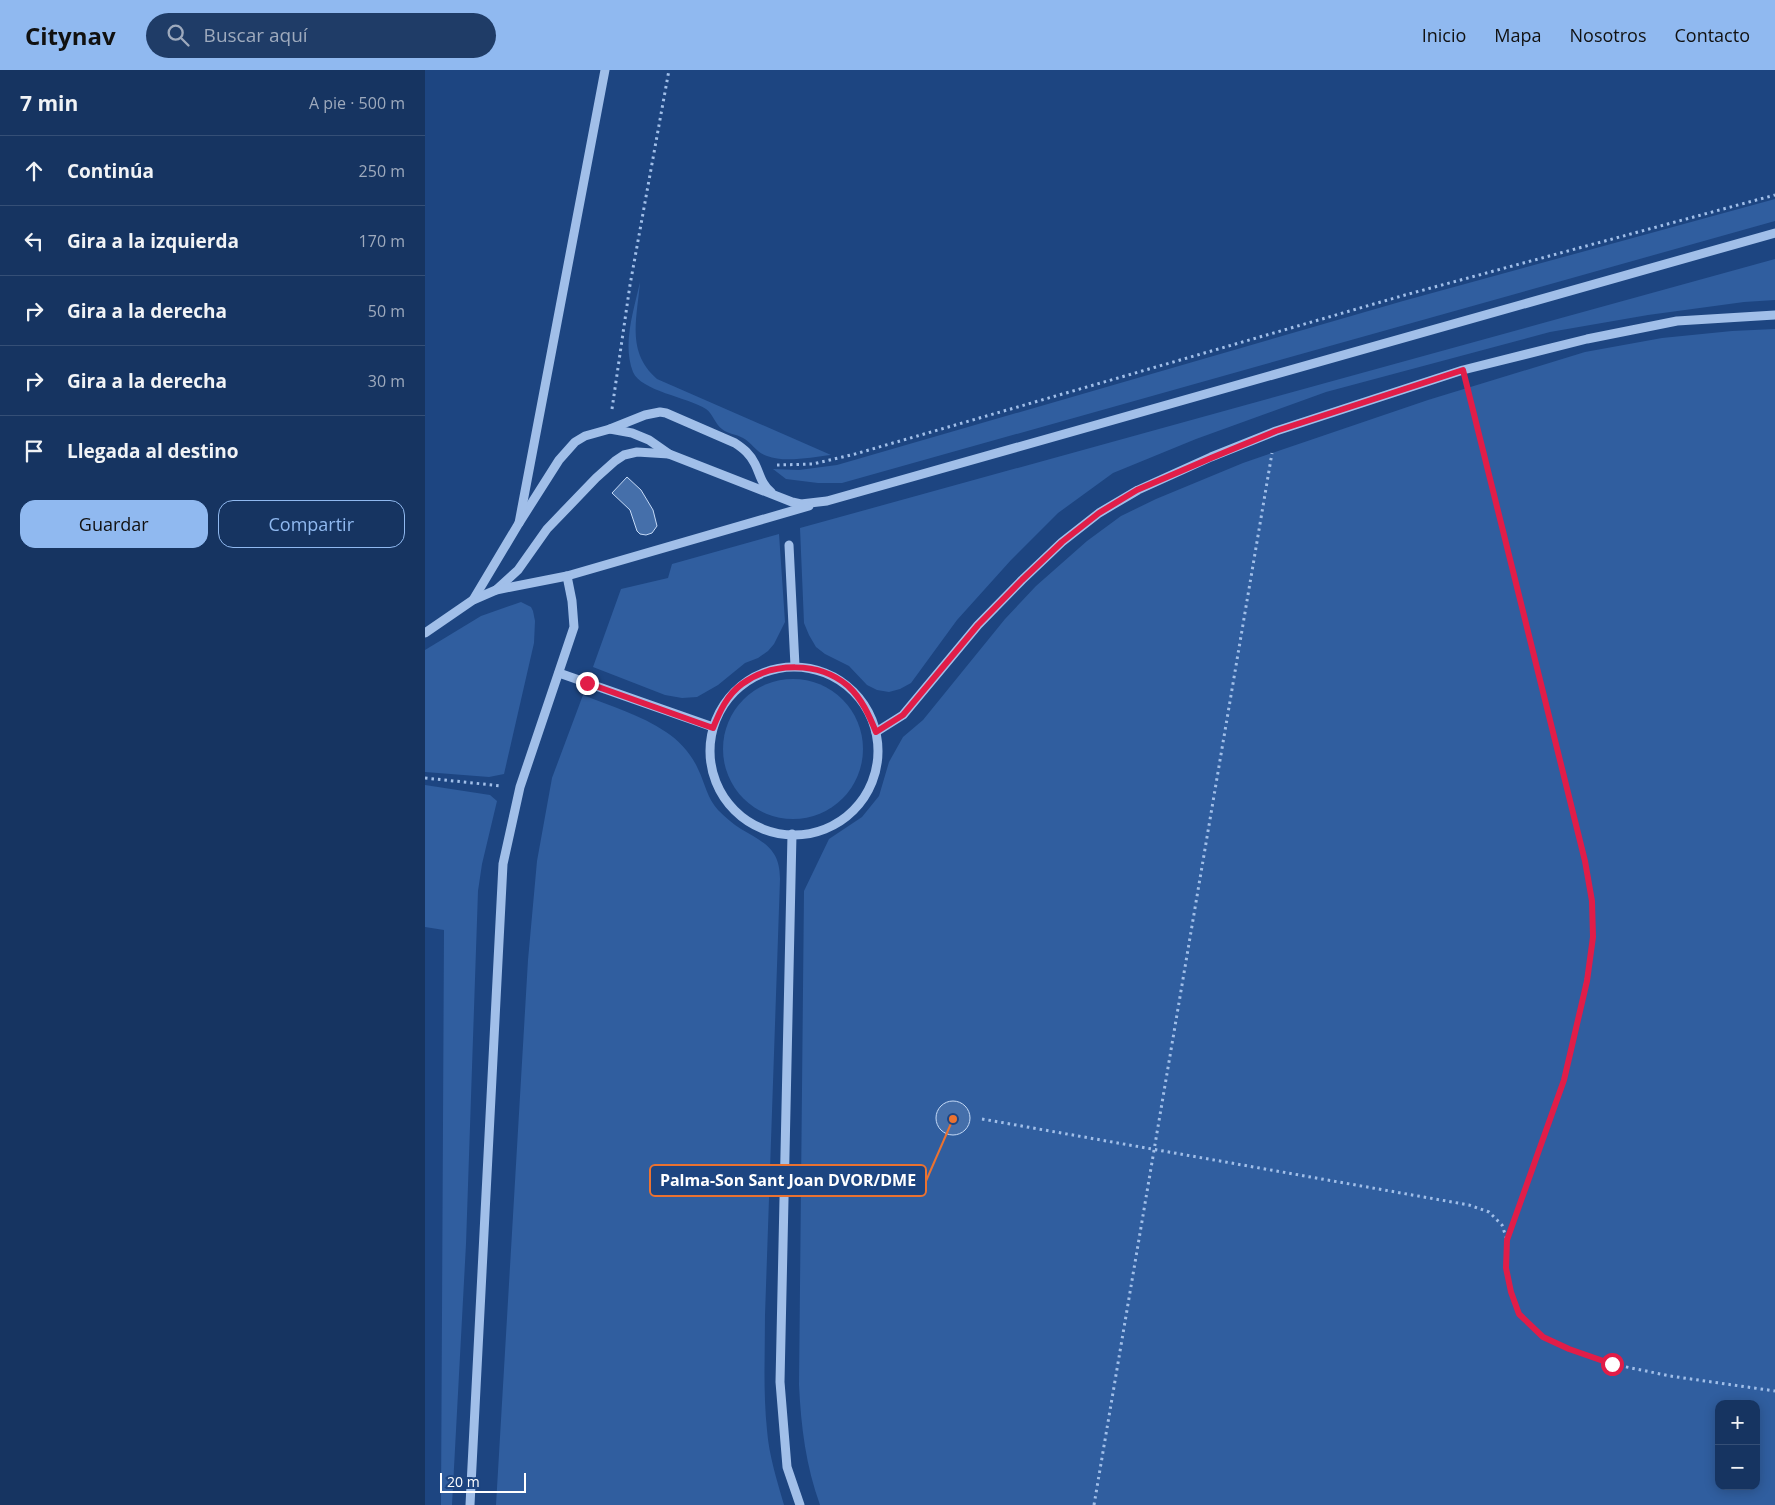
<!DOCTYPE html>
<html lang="es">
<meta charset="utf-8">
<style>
:root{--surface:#163461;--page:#1f3c67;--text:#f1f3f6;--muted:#9eaabd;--line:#354f76;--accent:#90b9f0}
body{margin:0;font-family:"Open Sans",sans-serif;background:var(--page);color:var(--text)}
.controls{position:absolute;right:15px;bottom:15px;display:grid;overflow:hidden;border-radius:10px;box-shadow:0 2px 12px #0003}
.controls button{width:45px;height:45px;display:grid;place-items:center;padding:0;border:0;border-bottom:1px solid var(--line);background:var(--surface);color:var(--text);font:25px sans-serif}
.scale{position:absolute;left:15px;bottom:12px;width:86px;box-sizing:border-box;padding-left:5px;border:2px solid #fff;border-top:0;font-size:14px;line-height:18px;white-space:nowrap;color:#fff;-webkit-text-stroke:4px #1d4581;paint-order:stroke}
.stop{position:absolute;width:15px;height:15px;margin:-11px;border:4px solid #e11d48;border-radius:50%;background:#fff}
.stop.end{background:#e11d48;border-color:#fff;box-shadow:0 1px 5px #0008}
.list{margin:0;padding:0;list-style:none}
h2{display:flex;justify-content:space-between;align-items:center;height:65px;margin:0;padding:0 20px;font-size:21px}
h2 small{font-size:16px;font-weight:400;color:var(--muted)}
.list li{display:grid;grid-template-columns:32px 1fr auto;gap:15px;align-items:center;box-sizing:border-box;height:70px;padding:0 20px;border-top:1px solid var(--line)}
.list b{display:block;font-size:19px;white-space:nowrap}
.list em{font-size:16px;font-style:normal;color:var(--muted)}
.actions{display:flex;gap:10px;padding:15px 20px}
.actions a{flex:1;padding:11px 0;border:1px solid var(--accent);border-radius:15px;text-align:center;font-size:18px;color:var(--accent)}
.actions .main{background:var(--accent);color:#111}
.icon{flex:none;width:28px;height:28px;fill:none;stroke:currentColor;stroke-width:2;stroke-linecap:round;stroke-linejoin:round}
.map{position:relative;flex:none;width:1350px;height:1435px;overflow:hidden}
header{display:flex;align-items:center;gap:30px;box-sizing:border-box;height:70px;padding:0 25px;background:var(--accent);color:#111}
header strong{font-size:24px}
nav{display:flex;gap:28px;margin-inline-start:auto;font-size:18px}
.search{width:350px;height:45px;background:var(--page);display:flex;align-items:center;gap:12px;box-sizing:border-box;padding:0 18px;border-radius:28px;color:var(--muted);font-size:19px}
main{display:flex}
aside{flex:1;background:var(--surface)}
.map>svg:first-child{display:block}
.green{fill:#305e9f;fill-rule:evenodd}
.building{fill:#456faa;stroke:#c5daf7}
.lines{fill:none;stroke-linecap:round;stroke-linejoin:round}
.path{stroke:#a1bfe9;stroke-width:3;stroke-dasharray:2.5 4;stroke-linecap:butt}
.minor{stroke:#a1bfe9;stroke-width:9}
.route{stroke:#e11d48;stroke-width:6}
.leader{fill:none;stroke:#eb7230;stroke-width:2}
.callout-dot{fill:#eb7230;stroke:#1d4581;stroke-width:2}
.callout{fill:#1d4581;stroke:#eb7230;stroke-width:2}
.callout-label{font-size:16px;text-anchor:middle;font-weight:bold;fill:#fff}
</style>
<header>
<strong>Citynav</strong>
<div class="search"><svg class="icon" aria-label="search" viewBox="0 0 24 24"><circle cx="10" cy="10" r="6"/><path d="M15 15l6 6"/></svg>Buscar aquí</div>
<nav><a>Inicio</a><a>Mapa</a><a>Nosotros</a><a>Contacto</a></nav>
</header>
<main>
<aside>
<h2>7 min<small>A pie · 500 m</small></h2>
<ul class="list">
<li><svg class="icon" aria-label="ahead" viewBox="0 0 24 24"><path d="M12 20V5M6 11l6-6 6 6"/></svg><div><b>Continúa</b></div><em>250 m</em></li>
<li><svg class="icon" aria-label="left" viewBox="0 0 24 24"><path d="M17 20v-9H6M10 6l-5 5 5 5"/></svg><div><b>Gira a la izquierda</b></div><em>170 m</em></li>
<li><svg class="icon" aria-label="right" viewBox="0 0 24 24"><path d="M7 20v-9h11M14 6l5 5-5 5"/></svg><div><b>Gira a la derecha</b></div><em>50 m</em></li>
<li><svg class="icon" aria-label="right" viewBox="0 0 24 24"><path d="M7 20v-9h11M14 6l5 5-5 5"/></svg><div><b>Gira a la derecha</b></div><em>30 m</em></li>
<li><svg class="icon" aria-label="arrive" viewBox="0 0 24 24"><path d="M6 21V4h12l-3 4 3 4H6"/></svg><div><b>Llegada al destino</b></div></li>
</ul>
<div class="actions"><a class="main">Guardar</a><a>Compartir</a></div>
</aside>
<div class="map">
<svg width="1350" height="1435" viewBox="0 0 1350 1435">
<rect width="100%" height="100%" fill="#1d4581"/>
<g class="green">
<path d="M1350 129V151L417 413H393L361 409 348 399 374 400 412 395 978 231Z"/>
<path d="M1350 189V230L1319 232 1223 245 1125 262 901 322 771 369 688 403 633 443 586 490 532 550 486 613 475 619 464 622 452 620 442 615 424 596 400 584 391 577 384 565 379 553 375 458Z"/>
<path d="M215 212C212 249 201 282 232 309L406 385C387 387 360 393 342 386 332 383 327 373 318 368 311 364 303 364 297 359 290 354 288 344 281 339 262 327 216 321 208 302 197 274 209 240 215 212Z"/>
<path d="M1350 259V1435H395C381 1396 376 1357 374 1315L379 821 404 769 437 747 454 726 464 692 478 667 498 650 580 549 611 516 662 471 696 446 731 429 818 393 1003 330 1160 282 1237 268 1307 261ZM1294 1334H1331V1416H1294Z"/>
<path d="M354 464 360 552 349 574 343 581 333 588 320 593 293 615 272 627 257 628 240 625 168 597 196 519 243 508 247 494Z"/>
<path d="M96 532 106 537 108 541 110 551 109 573 79 704 64 707 0 702V580L56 546Z"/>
<circle cx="368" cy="679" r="70"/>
<path d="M158 625C185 636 216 645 241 662 254 670 267 685 273 699 280 713 282 728 293 740 300 747 308 754 316 759 340 773 355 779 355 809L340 1245C340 1283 338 1322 342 1360 344 1386 352 1410 359 1435H71L103 890 112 791 127 708Z"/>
<path d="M0 715 65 725 72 731 57 794 53 821 41 1174 27 1435H16L19 860 0 857Z"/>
</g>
<g class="building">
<path d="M202 407 216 420 228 440 232 456 227 463 221 465 215 464 212 461 205 440 187 423Z"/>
<circle cx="528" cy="1048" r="17"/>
</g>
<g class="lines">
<g class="path">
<path d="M1043 318 1160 791 1167 831 1168 867 1161 911 1139 1010 1082 1169"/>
<path d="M187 339 205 215 244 0"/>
<path d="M352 395 388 394 430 384 980 225 1350 125"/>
<path d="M0 708 77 716"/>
<path d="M557 1049 1044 1135 1064 1142 1077 1155 1082 1170 1081 1198 1086 1222 1094 1244 1118 1267 1144 1279 1187 1294 1245 1306 1350 1321"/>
<path d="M669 1435 847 383"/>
</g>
<g class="minor">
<path d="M185 359 220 345 235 342 241 343 310 373C319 379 325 384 330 394 335 404 336 414 346 422"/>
<path d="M94 453 134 390 150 372 160 366 185 359 207 363 224 370 244 384 367 432 376 434 402 431 1350 163"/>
<path d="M364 475 370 596"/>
<path d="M71 520 93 500 122 459 171 408 190 391 199 385 212 382 244 384"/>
<path d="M48 530 94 453 180 0"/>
<path d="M0 563 48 530 71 520 142 506 384 436"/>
<circle cx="369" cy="681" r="84"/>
<path d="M134 603 288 657"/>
<path d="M451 662 478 645 553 555 597 510 637 472 674 443 713 420 786 387 851 361 1038 300 1162 269 1252 251 1350 245"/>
<path d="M367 764 355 1312 362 1397 375 1435"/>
<path d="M45 1435 78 794 95 717 149 557 147 531 142 506"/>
</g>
</g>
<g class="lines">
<path class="route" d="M162 613 288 658C295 641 302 625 317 614 347 592 394 591 423 616 437 629 444 645 451 662L478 645 553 555 597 510 637 472 674 443 712 420 786 388 851 361 1038 300 1160 791 1167 831 1168 867 1162 911 1139 1010 1082 1170 1081 1198 1086 1222 1094 1244 1118 1267 1144 1279 1187 1294"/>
</g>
<path class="leader" d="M528 1049L501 1111"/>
<circle class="callout-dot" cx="528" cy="1049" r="5"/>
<rect class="callout" x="225" y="1095" width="276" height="31" rx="5"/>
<g class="callout-label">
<text x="363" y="1116">Palma-Son Sant Joan DVOR/DME</text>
</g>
</svg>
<div class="controls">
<button>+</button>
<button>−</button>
</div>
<div class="scale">20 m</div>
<div class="stop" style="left:1187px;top:1294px"></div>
<div class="stop end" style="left:162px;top:613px"></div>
</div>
</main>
